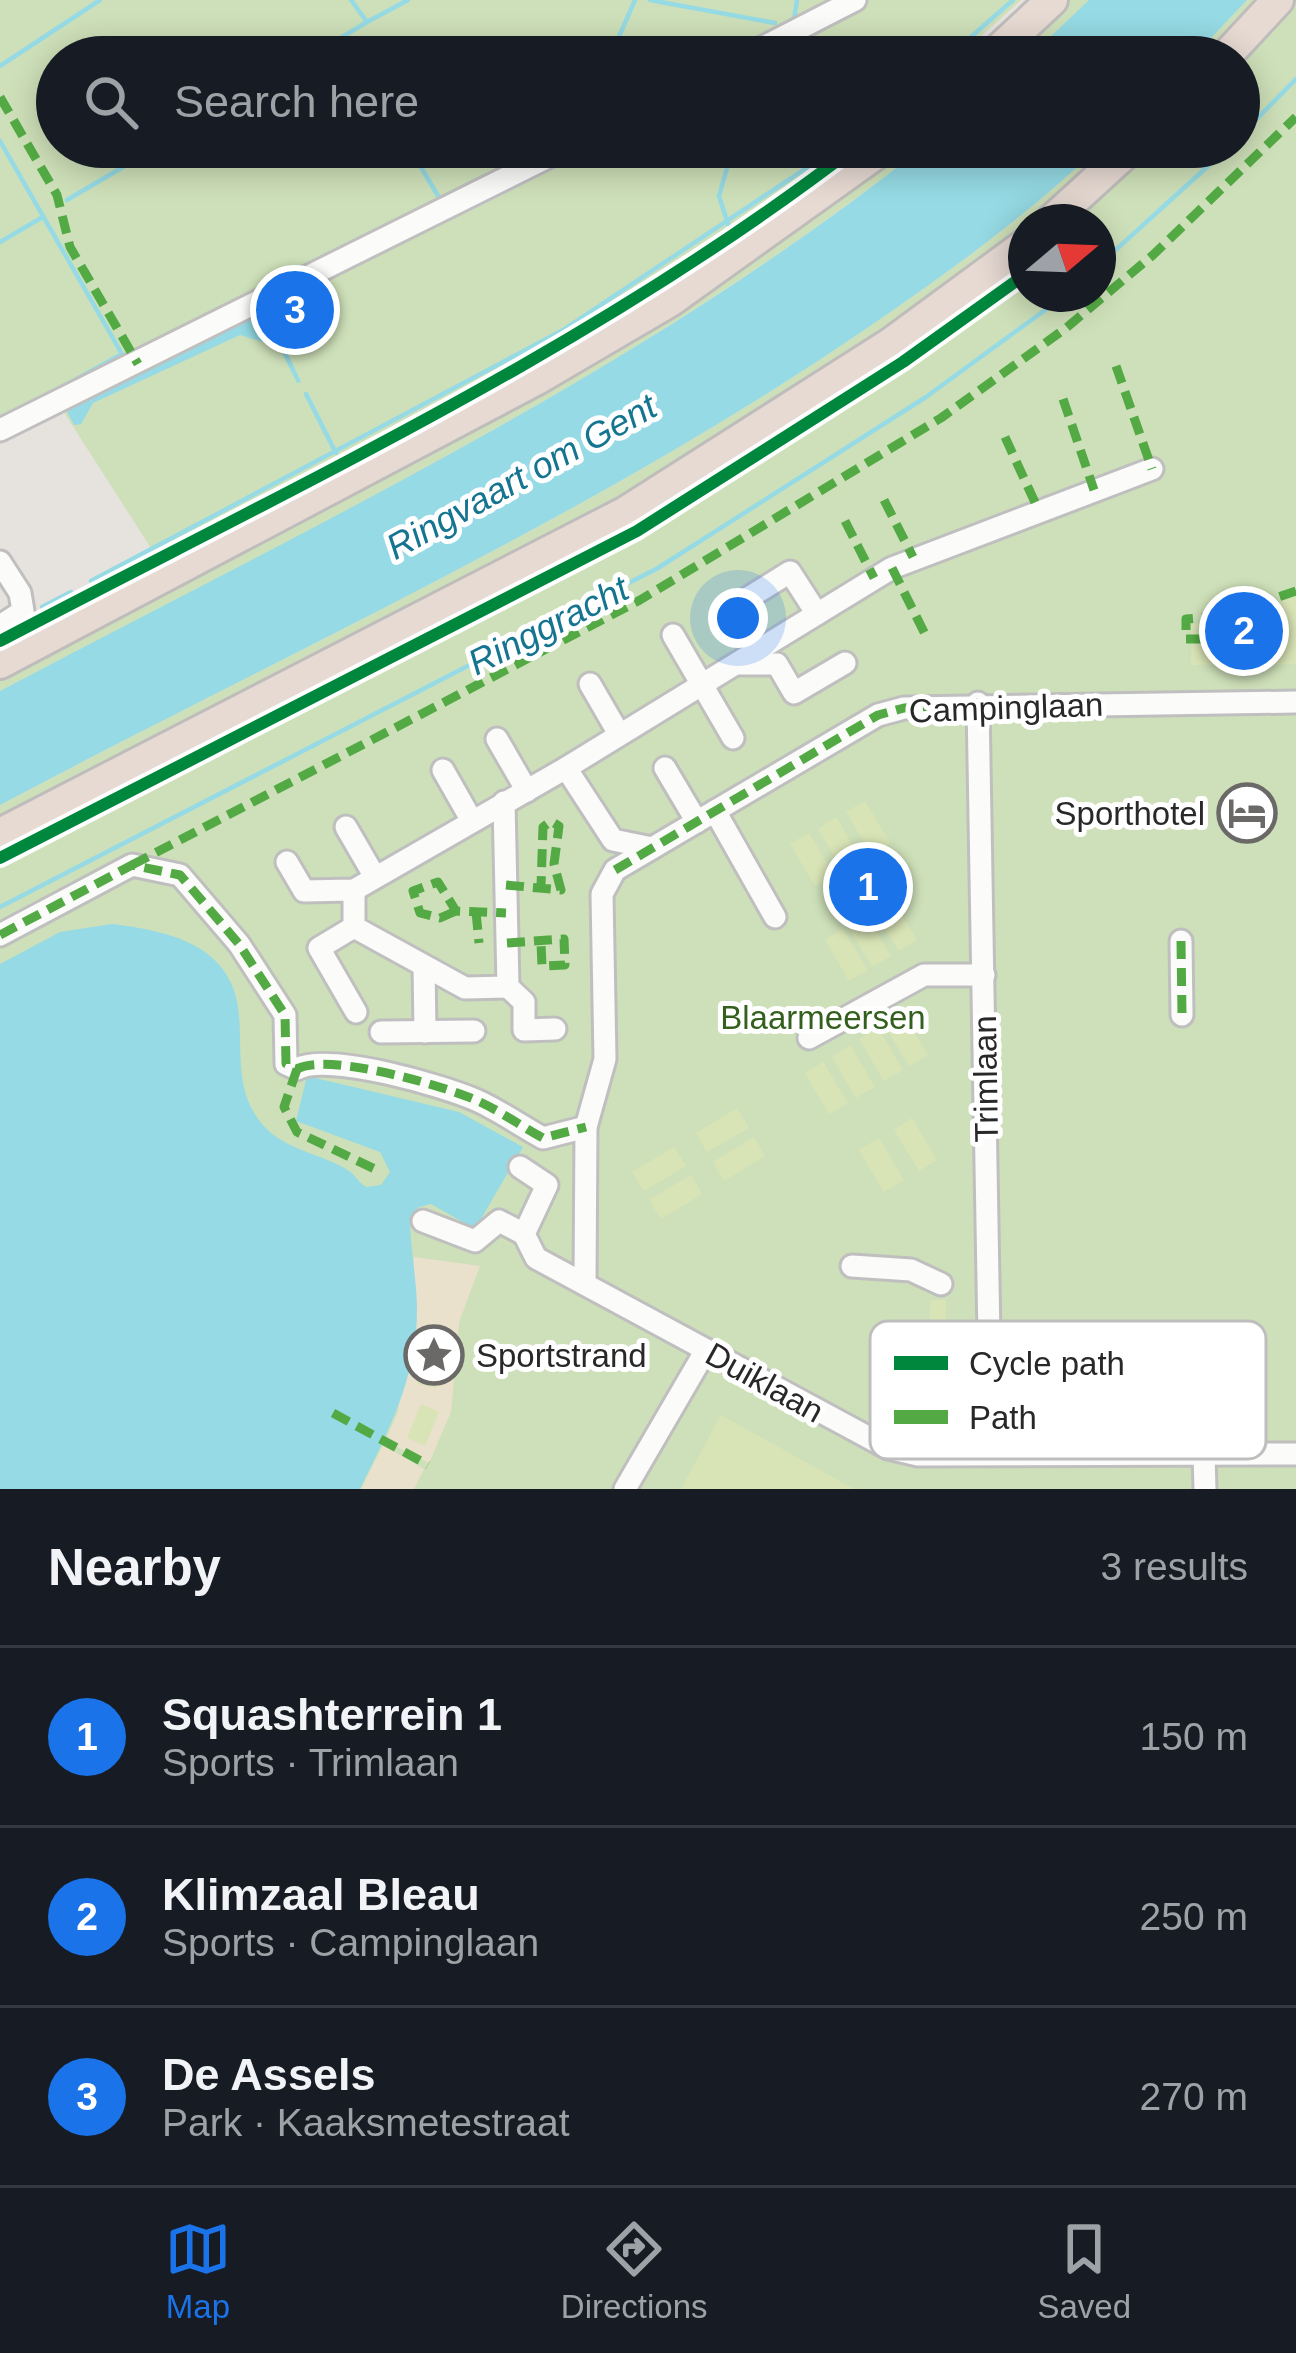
<!DOCTYPE html>
<meta charset="utf-8">
<style>
:root{--surface:#171b24;--page:#20242c;--text:#f1f3f6;--muted:#9ea1a6;--line:#363941;--accent:#1a73e8}
body{margin:0;font-family:Helvetica,sans-serif;background:var(--page);color:var(--text)}
.compass{position:absolute;left:1008px;top:204px;width:108px;height:108px;border-radius:50%;background:var(--surface);box-shadow:0 6px 30px #0003;rotate:71deg}
.you{position:absolute;left:738px;top:618px;width:42px;height:42px;margin:-30px;border:9px solid #fff;border-radius:50%;background:#1a73e8;box-shadow:0 0 0 18px #1a73e833}
.badge{display:grid;place-items:center;width:78px;height:78px;border-radius:50%;background:var(--accent);color:#fff;font-size:39px;font-weight:700}
.pin{position:absolute;translate:-50% -50%;border:6px solid #fff;box-shadow:0 3px 12px #0006}
.list{margin:0;padding:0;list-style:none}
h2{display:flex;justify-content:space-between;align-items:center;height:156px;margin:0;padding:0 48px;font-size:51px}
h2 small{font-size:39px;font-weight:400;color:var(--muted)}
.list li{display:grid;grid-template-columns:78px 1fr auto;gap:36px;align-items:center;box-sizing:border-box;height:180px;padding:0 48px;border-top:3px solid var(--line)}
.list b{display:block;font-size:45px;white-space:nowrap}
.list p{margin:0;font-size:39px;white-space:nowrap;color:var(--muted)}
.list em{font-size:39px;font-style:normal;color:var(--muted)}
.icon{flex:none;width:66px;height:66px;fill:none;stroke:currentColor;stroke-width:2;stroke-linecap:round;stroke-linejoin:round}
.map{position:relative;flex:none;width:1296px;height:1489px;overflow:hidden}
.search{position:absolute;background:var(--surface);box-shadow:0 6px 30px #0003;left:36px;right:36px;top:36px;height:132px;display:flex;align-items:center;gap:30px;box-sizing:border-box;padding:0 42px;border-radius:66px;color:var(--muted);font-size:45px}
.sheet{height:696px;background:var(--surface)}
nav{display:flex;justify-content:space-around;align-items:center;box-sizing:border-box;height:168px;border-top:3px solid var(--line);background:var(--surface);font-size:33px;color:var(--muted)}
nav a{display:grid;justify-items:center;gap:6px}
nav .on{color:var(--accent)}
.map>svg:first-child{display:block}
.green{fill:#cee0b9;fill-rule:evenodd}
.sand{fill:#eae1cd}
.pitch{fill:#d9e4b6}
.water{fill:#95dae4}
.lines{fill:none;stroke-linecap:round;stroke-linejoin:round}
.stream{stroke:#95dae4;stroke-width:4.5}
.minor-casing{stroke:#c0bfbf;stroke-width:27}
.highway-casing{stroke:#bfbdbc;stroke-width:36}
.minor{stroke:#fbfbfa;stroke-width:21}
.highway{stroke:#e7dad3;stroke-width:30}
.quiet{stroke:#53aa44;stroke-width:9;stroke-dasharray:18 9;stroke-linecap:butt}
.cycleway-casing{stroke:#fff;stroke-width:20}
.cycleway{stroke:#00873e;stroke-width:12}
.labels{text-anchor:middle;stroke-width:10;stroke-linejoin:round;paint-order:stroke}
.street-label{font-size:33px;fill:#282828;stroke:#fff}
.poi-label{font-size:33px;fill:#282828;stroke:#fff;text-anchor:end}
.park-label{font-size:33px;fill:#34601d;stroke:#fff}
.water-label{font-size:36px;font-style:italic;fill:#157590;stroke:#fff}
.key{fill:#fff;stroke:#bebebe;stroke-width:3}
.key-label{font-size:33px;fill:#282828}
</style>
<div class="map">
<svg width="1296" height="1489" viewBox="0 0 1296 1489">
<rect width="100%" height="100%" fill="#e6e2de"/>
<g class="green">
<path d="M0 0H1021L958 57H57V147H851C636 312 395 433 156 556L58 403 0 430Z"/>
<path d="M1066 0H1089L1029 57H1007Z"/>
<path d="M1247 0H1296V1489H0V805C277 658 561 530 824 357 920 293 1015 227 1099 147H1239V57H1193ZM1026 222H1098V294H1026Z"/>
<path d="M903 147H923C642 370 317 525 0 691V674L805 221Z"/>
</g>
<g class="sand">
<path d="M414 1257 480 1266 459 1322 451 1412 429 1463 385 1441 398 1412Z"/>
<path d="M383 1445 424 1469 414 1489H361Z"/>
</g>
<g class="pitch">
<path d="M1296 595V664L1191 665V624L1235 623Z"/>
<path d="M865 801 890 843 871 854 846 812Z"/>
<path d="M836 817 861 859 843 870 818 829Z"/>
<path d="M809 833 834 875 815 886 790 844Z"/>
<path d="M867 874 879 893 835 919 823 900Z"/>
<path d="M892 899 917 940 899 951 873 910Z"/>
<path d="M866 914 891 956 872 967 847 925Z"/>
<path d="M843 929 868 970 849 981 825 940Z"/>
<path d="M903 1013 928 1055 909 1066 884 1025Z"/>
<path d="M878 1028 903 1070 884 1081 859 1039Z"/>
<path d="M850 1045 875 1087 856 1098 832 1057Z"/>
<path d="M823 1062 848 1103 829 1114 805 1073Z"/>
<path d="M737 1108 749 1128 707 1152 696 1133Z"/>
<path d="M912 1118 937 1160 919 1171 894 1130Z"/>
<path d="M754 1137 765 1156 724 1181 713 1162Z"/>
<path d="M879 1138 904 1180 884 1192 859 1150Z"/>
<path d="M674 1147 686 1166 644 1191 632 1172Z"/>
<path d="M691 1175 702 1194 661 1219 649 1200Z"/>
<rect x="930" y="1300" width="16" height="104"/>
<path d="M426 1350 443 1354 436 1388 418 1384Z"/>
<path d="M421 1404 439 1412 425 1446 407 1438Z"/>
<path d="M721 1415 854 1489H681Z"/>
</g>
<g class="water">
<path d="M1089 0H1247L1193 57H1029Z"/>
<path d="M923 147H1099C1015 227 920 293 824 357 561 530 277 658 0 805V691C316 524 642 371 923 147Z"/>
<path d="M261 308 267 309 301 382 297 383 279 347 240 335 93 403 81 424 74 425 64 406Z"/>
<path d="M112 924C162 930 225 942 237 1001 244 1038 234 1077 253 1111 275 1150 312 1149 346 1169 354 1173 358 1182 366 1187L381 1185 390 1172 380 1152 296 1121 307 1076 459 1112 523 1147 475 1229 431 1204 419 1207 410 1218C410 1248 417 1280 417 1311 417 1377 388 1432 360 1489H0V964L60 932Z"/>
</g>
<g class="lines">
<g class="stream">
<path d="M351 0 367 22 408 0"/>
<path d="M650 0 775 23"/>
<path d="M794 20 797 0"/>
<path d="M340 39 352 57"/>
<path d="M309 57 367 22"/>
<path d="M610 57 635 0"/>
<path d="M722 57 743 46"/>
<path d="M948 57 1013 0"/>
<path d="M0 66 100 0"/>
<path d="M1239 137 1296 79"/>
<path d="M0 141 122 354 42 398"/>
<path d="M409 147 441 201"/>
<path d="M67 200 157 147"/>
<path d="M728 224 719 196 733 147"/>
<path d="M0 242 41 218"/>
<path d="M1098 266 1229 147"/>
<path d="M306 394 336 453"/>
<path d="M91 581 563 330 838 147"/>
<path d="M42 607 71 592"/>
<path d="M0 907 658 568 926 397 1067 294"/>
</g>
<g class="minor-casing">
<g id="minor">
<path d="M744 57 855 0"/>
<path d="M0 430 568 147"/>
<path d="M0 562 20 593 23 611 0 626"/>
<path d="M737 605 790 572 817 614"/>
<path d="M673 635 733 738"/>
<path d="M739 664H777L794 693 845 663"/>
<path d="M590 684 619 734"/>
<path d="M978 703 991 1454"/>
<path d="M497 739 527 791"/>
<path d="M566 768 892 568 1152 469"/>
<path d="M665 768 697 822"/>
<path d="M443 770 472 821"/>
<path d="M715 811 775 917"/>
<path d="M346 827 375 877"/>
<path d="M287 862 304 891 354 890 566 768 613 840 652 848"/>
<path d="M354 890V927L465 988 508 987 504 802"/>
<path d="M354 927 319 948 356 1012"/>
<path d="M0 935 132 865 180 875 239 944 285 1015 286 1064 297 1069C328 1052 445 1086 478 1101 500 1111 521 1126 543 1138L586 1127"/>
<path d="M1181 941 1182 1015"/>
<path d="M424 966 425 1032"/>
<path d="M508 987 524 1002V1030L555 1029"/>
<path d="M381 1032 474 1031"/>
<path d="M809 1038 924 975H984"/>
<path d="M520 1167 547 1185 524 1234 536 1258 888 1448 918 1455 1296 1454"/>
<path d="M423 1221 475 1241 499 1221 524 1234"/>
<path d="M852 1266 911 1270 941 1284"/>
<path d="M585 1284 586 1127 605 1059 602 894 615 870 878 715 904 708 1296 702"/>
<path d="M1204 1454 1205 1489"/>
<path d="M625 1489 706 1350"/>
</g>
</g>
<g class="highway-casing">
<g id="highway">
<path d="M991 57 1052 0"/>
<path d="M1225 57 1278 0"/>
<path d="M1050 222 1132 147"/>
<path d="M0 663 537 379 670 301 885 147"/>
<path d="M0 834 626 512 890 344 1026 244"/>
</g>
</g>
<use href="#minor" class="minor"/>
<use href="#highway" class="highway"/>
<g class="quiet">
<path d="M0 97 57 195 70 247 138 364"/>
<path d="M1116 366 1152 469"/>
<path d="M1063 399 1094 490"/>
<path d="M1005 437 1038 509"/>
<path d="M884 500 913 557"/>
<path d="M845 521 874 578"/>
<path d="M892 568 928 640"/>
<path d="M1186 630V619L1221 616 1296 591"/>
<path d="M1186 639H1249"/>
<path d="M132 865 640 600 941 418 1066 328 1153 255 1296 117"/>
<path d="M615 870 878 715 904 708 978 703"/>
<path d="M506 885 561 890 554 864 559 826 551 821 543 827 541 886"/>
<path d="M456 911 440 918 420 913 413 891 438 882 456 911 506 913"/>
<path d="M476 912 479 943"/>
<path d="M0 935 132 865 180 875 239 944 285 1015 286 1064 297 1069"/>
<path d="M1181 941 1182 1015"/>
<path d="M507 943 564 939 565 965 542 966 541 943"/>
<path d="M297 1069C328 1052 445 1086 478 1101 500 1111 521 1126 543 1138L586 1127"/>
<path d="M297 1069 284 1107 297 1132 381 1172"/>
<path d="M333 1413 428 1465"/>
</g>
<g class="cycleway-casing">
<g id="cycleway">
<path d="M0 641C291 488 593 349 855 147"/>
<path d="M0 858 637 531 903 362 1026 274"/>
</g>
</g>
<use href="#cycleway" class="cycleway"/>
</g>
<defs>
<g id="hotel-ring" transform="scale(3)"><circle r="9.5" fill="#fff" stroke="#6a6968" stroke-width="1.5"/><path d="M-6-4.5h1.5V1H6V5H4.5V3h-9V5H-6ZM-4 0a1.8 1.8 0 1 1 3.6 0ZM.5 0V-2.5h3Q6-2.5 6 0Z" fill="#6a6968"/></g>
<g id="sight-ring" transform="scale(3)"><circle r="9.5" fill="#fff" stroke="#6a6968" stroke-width="1.5"/><path d="M0-6L1.8-2.2L6-1.7L2.9 1.2L3.7 5.4L0 3.3L-3.7 5.4L-2.9 1.2L-6-1.7L-1.8-2.2Z" fill="#6a6968"/></g>
</defs>
<g fill-rule="evenodd">
<use href="#hotel-ring" x="1247" y="813"/>
<use href="#sight-ring" x="434" y="1355"/>
</g>
<g class="labels">
<g class="street-label">
<text transform="translate(1006 707) rotate(-2)" y="12">Campinglaan</text>
<text transform="translate(985 1079) rotate(-91)" y="12">Trimlaan</text>
<text transform="translate(765 1382) rotate(29)" y="12">Duiklaan</text>
</g>
<g class="poi-label">
<text x="1205" y="825">Sporthotel</text>
<text x="476" y="1367" text-anchor="start">Sportstrand</text>
</g>
<g class="park-label">
<text x="823" y="1029">Blaarmeersen</text>
</g>
<g class="water-label">
<text transform="translate(521 476) rotate(-29)" y="13">Ringvaart om Gent</text>
<text transform="translate(548 625) rotate(-27)" y="13">Ringgracht</text>
</g>
</g>
<rect x="870" y="1321" width="396" height="138" rx="18" class="key"/>
<rect x="894" y="1356" width="54" height="14" fill="#00873e"/>
<rect x="894" y="1410" width="54" height="14" fill="#53aa44"/>
<g class="key-label">
<text x="969" y="1375">Cycle path</text>
<text x="969" y="1429">Path</text>
</g>
</svg>
<svg class="compass" viewBox="-18 -18 36 36"><path d="M0-13l5 13h-10z" fill="#e53935"/><path d="M0 13l5-13h-10z" fill="#9ea1a6"/></svg>
<div class="you"></div>
<div class="pin badge" style="left:868px;top:887px">1</div>
<div class="pin badge" style="left:1244px;top:631px">2</div>
<div class="pin badge" style="left:295px;top:310px">3</div>
<div class="search"><svg class="icon" aria-label="search" viewBox="0 0 24 24"><circle cx="10" cy="10" r="6"/><path d="M15 15l6 6"/></svg>Search here</div>
</div>
<section class="sheet">
<h2>Nearby<small>3 results</small></h2>
<ul class="list">
<li><span class="badge">1</span><div><b>Squashterrein 1</b><p>Sports · Trimlaan</p></div><em>150 m</em></li>
<li><span class="badge">2</span><div><b>Klimzaal Bleau</b><p>Sports · Campinglaan</p></div><em>250 m</em></li>
<li><span class="badge">3</span><div><b>De Assels</b><p>Park · Kaaksmetestraat</p></div><em>270 m</em></li>
</ul>
</section>
<nav>
<a class="on"><svg class="icon" aria-label="map" viewBox="0 0 24 24"><path d="M3 6l6-2 6 2 6-2v14l-6 2-6-2-6 2zM9 4v14M15 6v14"/></svg>Map</a>
<a><svg class="icon" aria-label="directions" viewBox="0 0 24 24"><path d="M12 3l9 9-9 9-9-9zM9 14v-3h6M13 9l2 2-2 2"/></svg>Directions</a>
<a><svg class="icon" aria-label="saved" viewBox="0 0 24 24"><path d="M7 4h10v16l-5-4-5 4z"/></svg>Saved</a>
</nav>
